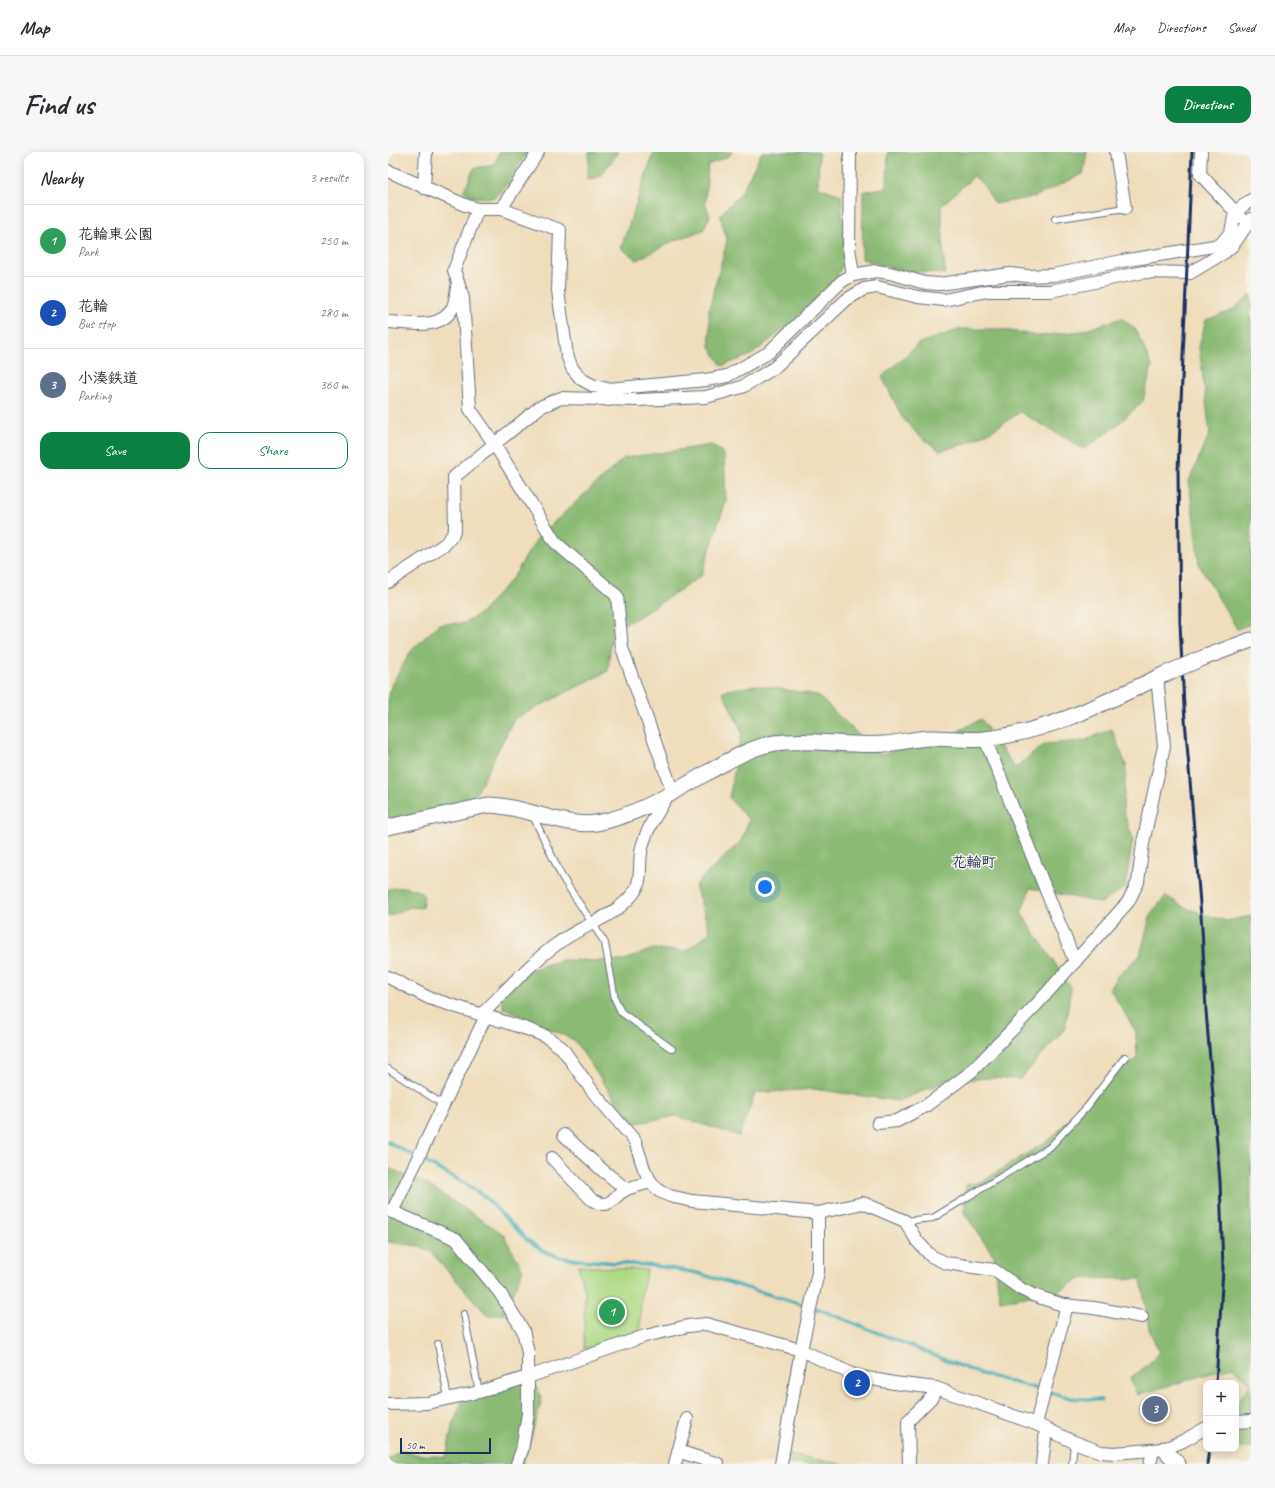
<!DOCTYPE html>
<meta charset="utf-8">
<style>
:root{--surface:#fff;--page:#f7f7f7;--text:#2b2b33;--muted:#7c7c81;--line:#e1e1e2;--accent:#0b8043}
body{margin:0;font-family:Caveat,"Klee One",sans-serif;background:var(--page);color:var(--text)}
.controls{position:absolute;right:12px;bottom:12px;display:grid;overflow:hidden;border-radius:8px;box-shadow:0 2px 10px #0003}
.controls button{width:36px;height:36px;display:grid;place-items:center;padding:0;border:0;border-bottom:1px solid var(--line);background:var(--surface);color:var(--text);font:20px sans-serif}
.scale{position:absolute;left:12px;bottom:10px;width:91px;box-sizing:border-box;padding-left:4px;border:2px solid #1b2f5e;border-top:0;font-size:11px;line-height:14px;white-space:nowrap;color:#1b2f5e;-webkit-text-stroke:3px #f7f3e8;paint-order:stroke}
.you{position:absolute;left:377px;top:735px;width:14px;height:14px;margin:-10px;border:3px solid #fff;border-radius:50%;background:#1a73e8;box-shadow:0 0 0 6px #1a73e833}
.badge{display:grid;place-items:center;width:26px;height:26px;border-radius:50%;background:var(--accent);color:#fff;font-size:13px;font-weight:700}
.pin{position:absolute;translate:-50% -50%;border:2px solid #fff;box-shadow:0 1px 4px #0006}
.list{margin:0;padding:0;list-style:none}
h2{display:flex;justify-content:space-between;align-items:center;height:52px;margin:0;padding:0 16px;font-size:17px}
h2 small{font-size:13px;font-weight:400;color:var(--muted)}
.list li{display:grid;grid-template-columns:26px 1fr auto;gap:12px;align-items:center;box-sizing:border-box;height:72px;padding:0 16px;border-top:1px solid var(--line)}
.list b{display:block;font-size:15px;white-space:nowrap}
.list p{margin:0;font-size:13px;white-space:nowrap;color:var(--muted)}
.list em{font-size:13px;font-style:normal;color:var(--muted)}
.actions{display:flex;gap:8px;padding:12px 16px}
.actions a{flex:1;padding:9px 0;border:1px solid var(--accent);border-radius:12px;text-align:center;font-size:14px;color:var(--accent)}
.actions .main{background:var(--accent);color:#fff}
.map{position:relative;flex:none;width:863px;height:1312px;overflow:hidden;border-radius:12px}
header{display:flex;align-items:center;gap:24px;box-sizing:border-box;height:56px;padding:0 20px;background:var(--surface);border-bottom:1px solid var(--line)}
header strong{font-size:19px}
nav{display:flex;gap:22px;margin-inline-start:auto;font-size:14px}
.intro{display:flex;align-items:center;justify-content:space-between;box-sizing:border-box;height:96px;padding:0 24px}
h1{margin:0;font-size:28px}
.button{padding:10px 18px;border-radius:12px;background:var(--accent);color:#fff;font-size:14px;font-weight:700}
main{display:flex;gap:24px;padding:0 24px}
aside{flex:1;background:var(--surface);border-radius:12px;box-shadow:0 2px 10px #0003}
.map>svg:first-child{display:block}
.green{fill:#aeda86;stroke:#648472}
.forest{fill:#8aba73;stroke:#527468}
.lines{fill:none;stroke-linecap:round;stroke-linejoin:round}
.stream{stroke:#3cadb6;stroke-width:3.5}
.service-casing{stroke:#656c7f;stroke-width:8}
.minor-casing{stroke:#656c7f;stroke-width:14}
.tertiary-casing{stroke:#656c7f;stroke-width:17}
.service{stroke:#fff;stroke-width:6}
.minor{stroke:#fff;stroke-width:12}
.tertiary{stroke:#fff;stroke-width:15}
.rail{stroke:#1b2f5e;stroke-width:3}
.tertiary-bridge-casing{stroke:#656c7f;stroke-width:17;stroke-linecap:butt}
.tertiary-bridge{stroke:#fff;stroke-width:15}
.labels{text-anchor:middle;stroke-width:3;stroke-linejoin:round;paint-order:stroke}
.neighbourhood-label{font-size:15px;font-weight:bold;fill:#1b2f5e;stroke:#f7f3e8}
</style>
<header>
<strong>Map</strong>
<nav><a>Map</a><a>Directions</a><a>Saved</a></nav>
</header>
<div class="intro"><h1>Find us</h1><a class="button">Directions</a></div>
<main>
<aside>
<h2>Nearby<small>3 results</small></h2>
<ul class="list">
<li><span class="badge" style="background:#2e9e5b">1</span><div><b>花輪東公園</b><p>Park</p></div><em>250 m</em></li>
<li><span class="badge" style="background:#1a4fb4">2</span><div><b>花輪</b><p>Bus stop</p></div><em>280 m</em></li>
<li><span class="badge" style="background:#5c6f8a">3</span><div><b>小湊鉄道</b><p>Parking</p></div><em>360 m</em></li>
</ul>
<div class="actions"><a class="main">Save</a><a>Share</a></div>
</aside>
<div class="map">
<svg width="863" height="1312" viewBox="0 0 863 1312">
<rect width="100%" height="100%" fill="#f7f3e8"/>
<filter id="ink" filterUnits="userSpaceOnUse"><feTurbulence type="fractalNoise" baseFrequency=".025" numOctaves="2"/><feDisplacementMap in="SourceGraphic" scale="8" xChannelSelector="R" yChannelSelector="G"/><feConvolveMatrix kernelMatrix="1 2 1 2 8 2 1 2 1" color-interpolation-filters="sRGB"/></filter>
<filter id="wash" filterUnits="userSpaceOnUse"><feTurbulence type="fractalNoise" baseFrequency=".012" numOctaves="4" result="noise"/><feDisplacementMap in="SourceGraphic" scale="16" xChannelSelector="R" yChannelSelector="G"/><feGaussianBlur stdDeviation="0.9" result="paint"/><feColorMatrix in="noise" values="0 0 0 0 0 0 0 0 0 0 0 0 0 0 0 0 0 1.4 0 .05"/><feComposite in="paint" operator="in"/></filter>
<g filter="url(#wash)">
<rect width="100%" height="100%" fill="#efddbb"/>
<g class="green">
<path d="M190 1114 259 1118 253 1142 252 1179 196 1197 197 1140Z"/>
<path d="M400 1303 454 1312H398Z"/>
</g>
<g class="forest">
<path d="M111 0H139L118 34 105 46 85 45 76 39 86 16 107 13Z"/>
<path d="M201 0H231L211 25 200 27Z"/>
<path d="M275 0H344L341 4 320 13 317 50 322 64 315 78 283 90 249 108 233 96 265 2Z"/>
<path d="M374 0H431L430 35 453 43 457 108 448 126 401 173 363 203 334 214 322 195 321 157 339 89 332 63 353 41Z"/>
<path d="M500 0H699L695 22 646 45 607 52 595 32 586 24 553 54 557 122 511 118 474 107 475 40 499 35Z"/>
<path d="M863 142V472L849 477 811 413 801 329 822 281 811 195 818 168 843 159Z"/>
<path d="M734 166 748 178 764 214 755 249 727 275 696 297 632 260C604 280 585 291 552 299L529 282 514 265 494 225 531 191 573 177H610L651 184 694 179Z"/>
<path d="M324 293 336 302 338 349 313 424 249 466 224 477 220 519 126 567 84 650 0 669V543L5 530 23 499 51 472 77 471 93 461 126 424 150 385 236 306Z"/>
<path d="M368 533 429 543 492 603 565 582 593 567 627 616 657 592 696 589 724 577 738 613 735 658 745 687 737 736 713 751 642 736 633 761 683 835 677 877 632 927 599 926 557 930 510 949 426 937 367 941 351 984 288 964 244 972 186 888 116 856 108 830 172 808 234 809 265 797 298 799 322 780 307 733 353 689 361 668 341 646 354 580 334 539Z"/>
<path d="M16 735 31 739 36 744 34 756 22 755 0 765V737Z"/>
<path d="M778 744 797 756 838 769 863 764V1231L844 1215 749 1243 742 1226 760 1213 771 1200 761 1177 753 1127 692 1126 670 1140 612 1149 606 1104 576 1061 578 1033 595 1029 664 986 705 940 749 906 748 880 722 837 729 824 752 804 763 761Z"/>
<path d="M0 1016 37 1031 115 1082 135 1118 116 1162 100 1164 43 1100 32 1094 0 1090Z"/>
<path d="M122 1221 146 1230 154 1247 135 1312H0V1307L13 1298 25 1302 58 1305 64 1276 75 1247Z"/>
<path d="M863 1232V1296H848V1252Z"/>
</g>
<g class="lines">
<path class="stream" d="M0 990 78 1032 97 1045 139 1088 155 1099 171 1105 191 1108 268 1114 309 1121 433 1158 590 1221 683 1246 713 1248"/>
</g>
</g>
<g filter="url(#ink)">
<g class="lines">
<g class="service-casing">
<g id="service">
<path d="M667 67 737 56"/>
<path d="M145 664 174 725 217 791 227 847 233 860 284 897"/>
<path d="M0 917 56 953"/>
<path d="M517 1069 545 1066 662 995 699 955 737 905"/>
<path d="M76 1162 91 1240"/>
<path d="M50 1192 60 1246"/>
<path d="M684 1312 686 1290"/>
</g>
</g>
<g class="minor-casing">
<g id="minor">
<path d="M462 0 461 96 465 123"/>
<path d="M728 0 737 56"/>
<path d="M813 0 812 22 852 65"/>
<path d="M0 19 77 53 90 57H113L172 78 170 139 179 203 184 216 193 227 206 234 220 237"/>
<path d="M36 36 38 0"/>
<path d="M90 57 66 118 75 146 82 257 107 293 167 390 229 444 234 496 285 641"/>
<path d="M113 57 150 0"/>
<path d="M0 170C21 171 54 179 65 155 68 148 68 138 70 131"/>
<path d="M220 248V237L318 228 339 224 380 201 454 129 465 123 488 119 502 121 537 131 551 132 622 122 639 124 665 123 734 109 832 93 843 80 847 60 863 48"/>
<path d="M0 430 57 392 64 384 67 376 66 325 152 255 173 246 250 248 318 245 354 235 386 216 458 148 476 137 489 135 530 145 556 148 599 139H662L756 120 802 121 837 100 845 93 863 67"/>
<path d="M597 587 687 810"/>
<path d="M0 825 41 846 139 877 157 884 174 896 205 940 247 989 256 1017 263 1030 271 1039 282 1044 304 1049 430 1061 475 1051 517 1069 529 1089 543 1104 558 1111 606 1118 633 1137 645 1143 675 1153 706 1156 754 1165"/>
<path d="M93 863C118 839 141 812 169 792 193 773 228 766 247 739 255 727 250 709 254 695 259 676 270 660 280 643"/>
<path d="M490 971 509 969 539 953 583 920 649 852 740 750 750 730 755 691 776 594 769 525"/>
<path d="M176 983 213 1017 238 1037"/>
<path d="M164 1006 204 1048C225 1059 223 1044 239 1037 247 1034 255 1032 263 1030"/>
<path d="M0 1058 68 1087 112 1141 135 1178 140 1201V1261L134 1298 129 1312"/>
<path d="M4 1060 98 864"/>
<path d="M0 1252 39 1251 91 1240 140 1225 257 1184 300 1174 318 1172 413 1198 468 1224 506 1231 548 1236 648 1272 686 1290 713 1300 726 1301 776 1297 795 1289 818 1276"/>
<path d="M848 1270 863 1269"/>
<path d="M648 1272 679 1153"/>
<path d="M290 1299 330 1312"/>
<path d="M287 1312 299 1267"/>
<path d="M393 1312 413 1198 430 1120V1061"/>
<path d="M521 1312 520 1269 544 1245 548 1236"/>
<path d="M654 1312 658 1278"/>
<path d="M762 1312 765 1298"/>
</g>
</g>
<g class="tertiary-casing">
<g id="tertiary">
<path d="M815 506 863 488"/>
<path d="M0 675 100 653C133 653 177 676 208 671 249 664 286 640 322 619 342 608 363 595 387 591 423 586 461 595 497 592 513 591 528 586 543 586 561 586 579 589 597 587 661 580 720 549 777 522"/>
<path d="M776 1297 790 1312"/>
</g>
</g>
<use href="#service" class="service"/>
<use href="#minor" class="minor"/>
<use href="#tertiary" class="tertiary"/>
<g class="rail">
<path d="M804 0 790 318 792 471 796 555 814 776 818 859 832 1029 835 1117 828 1231"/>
<path d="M819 1312 821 1297"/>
</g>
<g class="tertiary-bridge-casing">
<path id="tertiary-bridge" d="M777 522 815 506"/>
</g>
<use href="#tertiary-bridge" class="tertiary-bridge"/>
</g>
</g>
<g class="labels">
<g class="neighbourhood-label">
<text x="586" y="715">花輪町</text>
</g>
</g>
</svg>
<div class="controls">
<button>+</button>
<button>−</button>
</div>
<div class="scale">50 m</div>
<div class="you"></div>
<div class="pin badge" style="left:224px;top:1160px;background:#2e9e5b">1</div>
<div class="pin badge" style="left:469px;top:1231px;background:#1a4fb4">2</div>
<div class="pin badge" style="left:767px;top:1257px;background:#5c6f8a">3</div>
</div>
</main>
